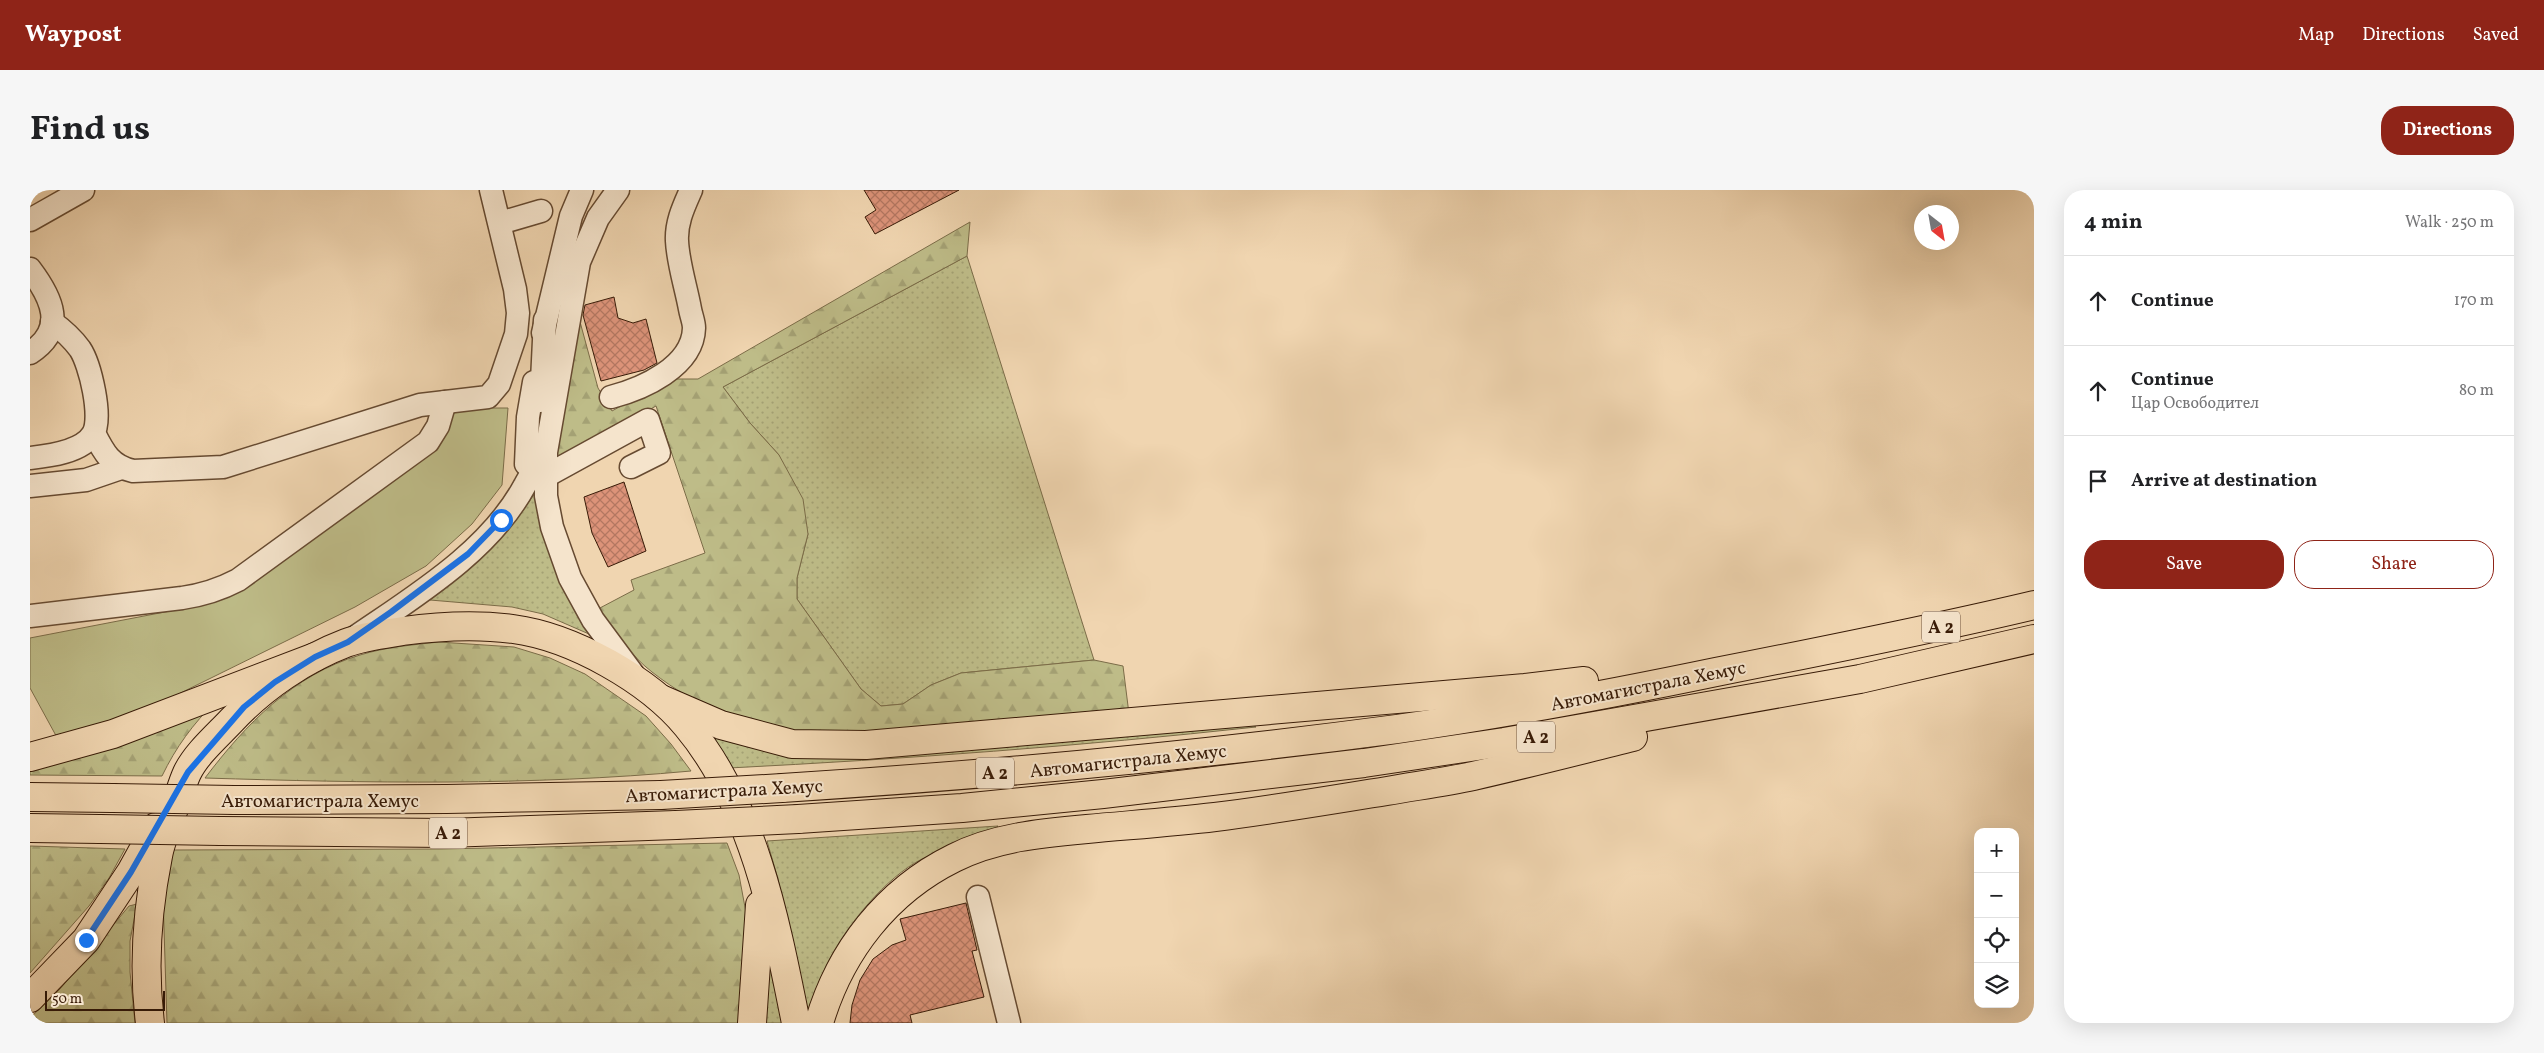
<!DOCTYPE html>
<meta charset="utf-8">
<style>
:root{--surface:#fff;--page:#f6f6f6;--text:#202124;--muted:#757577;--line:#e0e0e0;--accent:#8f2418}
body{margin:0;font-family:Vollkorn,serif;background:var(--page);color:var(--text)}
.controls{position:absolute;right:15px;bottom:15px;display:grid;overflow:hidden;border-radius:10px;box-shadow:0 5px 20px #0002}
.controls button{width:45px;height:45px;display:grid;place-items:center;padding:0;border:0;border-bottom:1px solid var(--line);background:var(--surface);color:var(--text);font:25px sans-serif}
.compass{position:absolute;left:1884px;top:15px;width:45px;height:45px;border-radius:50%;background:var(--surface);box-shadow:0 5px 20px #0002;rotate:149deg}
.scale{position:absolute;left:15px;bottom:12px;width:120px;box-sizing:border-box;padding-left:5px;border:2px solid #381b07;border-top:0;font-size:14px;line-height:18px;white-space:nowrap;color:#381b07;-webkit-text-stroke:4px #f5e4cc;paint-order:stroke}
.stop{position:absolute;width:15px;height:15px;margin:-11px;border:4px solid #1a73e8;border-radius:50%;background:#fff}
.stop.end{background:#1a73e8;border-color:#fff;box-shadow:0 1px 5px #0008}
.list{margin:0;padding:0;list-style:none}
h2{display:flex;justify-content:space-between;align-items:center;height:65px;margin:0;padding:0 20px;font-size:21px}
h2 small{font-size:16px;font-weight:400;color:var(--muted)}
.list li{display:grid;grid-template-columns:32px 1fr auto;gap:15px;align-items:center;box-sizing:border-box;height:90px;padding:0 20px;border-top:1px solid var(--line)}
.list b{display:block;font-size:19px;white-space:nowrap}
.list p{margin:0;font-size:16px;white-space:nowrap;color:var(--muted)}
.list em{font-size:16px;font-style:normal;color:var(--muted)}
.actions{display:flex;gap:10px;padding:15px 20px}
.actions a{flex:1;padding:11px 0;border:1px solid var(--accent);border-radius:20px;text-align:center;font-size:18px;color:var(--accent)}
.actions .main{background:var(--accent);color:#fff}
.icon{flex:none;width:28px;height:28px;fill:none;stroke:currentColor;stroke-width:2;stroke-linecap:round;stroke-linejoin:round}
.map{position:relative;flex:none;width:2004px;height:833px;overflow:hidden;border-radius:20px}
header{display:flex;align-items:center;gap:30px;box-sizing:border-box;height:70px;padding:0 25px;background:var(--accent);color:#fff}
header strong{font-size:24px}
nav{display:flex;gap:28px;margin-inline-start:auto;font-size:18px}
.intro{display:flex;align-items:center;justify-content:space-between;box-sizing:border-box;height:120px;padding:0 30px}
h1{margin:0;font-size:35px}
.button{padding:12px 22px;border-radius:20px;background:var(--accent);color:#fff;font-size:18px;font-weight:700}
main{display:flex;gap:30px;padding:0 30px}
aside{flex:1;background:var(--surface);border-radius:20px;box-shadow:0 5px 20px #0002}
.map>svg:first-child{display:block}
.grass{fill:url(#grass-dots);stroke:#7b6c48}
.forest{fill:url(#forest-firs);stroke:#7b6c48}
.green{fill:#bebc88;stroke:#7b6c48}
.building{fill:url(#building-cross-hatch);stroke:#381b07}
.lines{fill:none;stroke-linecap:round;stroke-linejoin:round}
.minor-casing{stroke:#664a31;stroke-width:25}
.major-casing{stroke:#381b07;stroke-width:30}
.highway-casing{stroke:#381b07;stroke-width:30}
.minor{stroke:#f5e4cc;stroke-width:22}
.major{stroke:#f0d5b0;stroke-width:28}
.highway{stroke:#f0d5b0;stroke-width:28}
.highway-bridge-casing{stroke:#381b07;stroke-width:30;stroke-linecap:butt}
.highway-bridge{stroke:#f0d5b0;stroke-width:28}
.route{stroke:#1a73e8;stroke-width:6}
.labels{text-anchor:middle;stroke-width:4;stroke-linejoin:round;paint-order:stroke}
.shield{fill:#f5e4cc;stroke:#715742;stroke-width:1}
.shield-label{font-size:18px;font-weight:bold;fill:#381b07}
.street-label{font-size:19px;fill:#381b07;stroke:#f5e4cc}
</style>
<header>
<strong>Waypost</strong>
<nav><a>Map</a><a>Directions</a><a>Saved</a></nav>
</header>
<div class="intro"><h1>Find us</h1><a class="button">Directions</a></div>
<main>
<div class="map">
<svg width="2004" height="833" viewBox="0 0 2004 833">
<defs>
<pattern id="grass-dots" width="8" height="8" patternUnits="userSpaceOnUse" patternTransform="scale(1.25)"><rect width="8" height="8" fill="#bebc88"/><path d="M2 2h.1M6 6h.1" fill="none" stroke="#a4a174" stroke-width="1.8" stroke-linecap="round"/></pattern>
<pattern id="forest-firs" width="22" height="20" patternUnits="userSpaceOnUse" patternTransform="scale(1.25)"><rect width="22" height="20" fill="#bebc88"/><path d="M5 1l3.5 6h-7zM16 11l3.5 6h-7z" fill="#a4a174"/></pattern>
<pattern id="building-cross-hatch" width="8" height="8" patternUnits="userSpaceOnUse" patternTransform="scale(1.25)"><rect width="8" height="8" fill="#dc9379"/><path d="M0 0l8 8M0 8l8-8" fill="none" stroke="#b37761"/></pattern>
</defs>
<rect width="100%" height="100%" fill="#f0d5b0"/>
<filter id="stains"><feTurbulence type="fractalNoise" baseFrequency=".004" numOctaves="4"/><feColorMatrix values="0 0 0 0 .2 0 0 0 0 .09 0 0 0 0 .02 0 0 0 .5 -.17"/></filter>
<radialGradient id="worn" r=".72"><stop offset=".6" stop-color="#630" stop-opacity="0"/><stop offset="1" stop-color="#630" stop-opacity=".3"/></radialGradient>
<g class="grass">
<path d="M937 66 1064 470 931 483 901 495 873 514 851 516 831 499 767 409V388L778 344 749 265 720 233 693 197Z"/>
<path d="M508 299 559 444 513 424 482 417 400 410C442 377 478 343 508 299Z"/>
<path d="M1217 532 1226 537C1051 556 876 569 699 578L678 541Z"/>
<path d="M968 636C946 656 917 657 892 669 856 687 817 735 799 770 789 789 784 811 777 831L748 689 737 651Z"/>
<path d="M741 755 757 833H730Z"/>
</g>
<g class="forest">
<path d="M940 32 937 66 693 197 720 233 749 265 773 309 778 344 767 388V409L831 499 851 516 873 514 901 495 931 483 1064 470 1093 476 1099 524C1036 529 973 534 910 539 801 547 714 554 622 482 600 465 584 441 568 419L604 400 601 390 675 363 626 216 526 272 546 117 568 198 582 221 639 189H668Z"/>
<path d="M409 452 484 457 520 468 555 484 616 526 641 554 661 581C499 596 337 593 175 588 216 534 263 485 330 465 356 457 382 455 409 452Z"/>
<path d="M186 511C163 534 146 557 132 586L0 585V578Z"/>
<path d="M697 653 709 685 717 728 710 833H137L133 707 143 660 411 659Z"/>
<path d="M0 656 95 659 79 688 59 716 0 783Z"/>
<path d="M107 714 100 751V782L105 833H0V828L30 799 99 716Z"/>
</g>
<path class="green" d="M416 218H478L472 295 442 334 396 376 325 417 108 524 30 553 0 498V448L171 415 387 263Z"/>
<g class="building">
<path d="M834 0H929L845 44 835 27 846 20Z"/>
<path d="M584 107 588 128 603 133 616 129 627 173 614 180 571 191 553 125 555 115Z"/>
<path d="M594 292 616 361 578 377 562 343 554 307Z"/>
<path d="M936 713 947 760 942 761 954 807 880 825 882 833H820L822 815 830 790 843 769 862 755 876 750 870 729Z"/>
</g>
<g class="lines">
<g class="minor-casing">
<g id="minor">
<path d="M588 0 568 28 549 72 516 262V306L522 337 540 388 563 430 603 484"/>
<path d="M0 30 53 0"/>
<path d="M470 33 511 21"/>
<path d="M0 79C22 108 37 139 0 163"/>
<path d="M513 143 541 26 552 0"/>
<path d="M581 207C612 199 663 177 664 138 664 132 661 125 660 119 656 97 648 73 647 51 646 32 654 16 661 0"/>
<path d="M511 211 515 130"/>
<path d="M64 243C74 263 81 276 103 281L193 277 390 215 458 207 469 194 486 144 488 123 485 99 461 0"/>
<path d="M0 268C19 266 52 262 63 244 73 228 60 174 50 159 42 148 33 140 22 132"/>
<path d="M496 274 498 227 504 192"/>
<path d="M516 286 618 230 629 263 601 277"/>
<path d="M0 296 56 290 91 278"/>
<path d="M0 426 152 408C173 405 189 400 208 390L398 252 408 236 415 212"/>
<path d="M324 448C385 406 459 362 495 295 498 289 503 282 505 275 507 269 506 262 507 256"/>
<path d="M948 707 979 833"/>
</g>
</g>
<g class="major-casing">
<g id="major">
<path d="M0 808 56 750 101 682 126 637"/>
<path d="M120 833C113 777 117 721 128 666 131 649 139 632 145 616 149 606 152 594 157 583 166 564 187 546 202 530 233 497 274 469 316 453 334 446 354 444 373 441 410 436 446 434 483 439 543 447 619 490 657 536 724 616 746 733 766 833"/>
<path d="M722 833 730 715"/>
</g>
</g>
<g class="highway-casing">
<g id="highway">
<path d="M631 509 691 535 762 554 836 555 1495 498 1554 491"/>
<path d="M0 567 83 544 285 467"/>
<path d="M752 598C958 585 1163 566 1367 539 1474 524 1580 504 1686 482 1793 461 1899 440 2004 415"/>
<path d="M0 607 83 608"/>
<path d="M204 610 417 609 631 605"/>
<path d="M768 629 932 618 1073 604 1334 573 1474 552 1830 489 2004 449"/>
<path d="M0 638 70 639"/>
<path d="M190 641 417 643 646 635"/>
<path d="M789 833C810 761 857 701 924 668 965 647 1013 643 1057 639 1100 635 1143 632 1185 627 1242 620 1300 610 1357 601 1385 596 1415 592 1443 586 1496 574 1550 560 1603 547"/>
</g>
</g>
<use href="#minor" class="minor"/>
<use href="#major" class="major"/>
<use href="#highway" class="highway"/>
<g class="highway-bridge-casing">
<g id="highway-bridge">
<path d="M631 605 752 598"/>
<path d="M83 608 204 610"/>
<path d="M646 635 768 629"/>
<path d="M70 639 190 641"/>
</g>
</g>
<use href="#highway-bridge" class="highway-bridge"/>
</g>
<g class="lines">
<path class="route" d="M56 750 101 682 158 582 214 517 245 492 285 467 318 452 361 422 438 364 471 330"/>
</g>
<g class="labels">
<g class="shield">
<rect x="1892" y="421.5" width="38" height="31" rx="4"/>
<rect x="1487" y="531.5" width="38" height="31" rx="4"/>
<rect x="946" y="567.5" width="38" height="31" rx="4"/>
<rect x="399" y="627.5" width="38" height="31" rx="4"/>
</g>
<g class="shield-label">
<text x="1911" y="443">A 2</text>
<text x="1506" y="553">A 2</text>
<text x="965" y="589">A 2</text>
<text x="418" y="649">A 2</text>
</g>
<g class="street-label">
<text transform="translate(1618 495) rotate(-11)" y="7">Автомагистрала Хемус</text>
<text transform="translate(1098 570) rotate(-6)" y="7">Автомагистрала Хемус</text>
<text transform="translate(694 600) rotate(-3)" y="7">Автомагистрала Хемус</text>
<text x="290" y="617">Автомагистрала Хемус</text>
</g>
</g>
<rect width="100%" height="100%" filter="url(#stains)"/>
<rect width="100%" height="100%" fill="url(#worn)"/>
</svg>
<div class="controls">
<button>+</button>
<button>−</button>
<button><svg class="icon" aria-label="locate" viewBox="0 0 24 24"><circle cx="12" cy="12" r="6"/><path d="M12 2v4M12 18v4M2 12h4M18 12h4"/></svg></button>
<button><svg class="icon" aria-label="layers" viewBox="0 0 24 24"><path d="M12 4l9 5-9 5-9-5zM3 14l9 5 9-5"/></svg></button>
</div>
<svg class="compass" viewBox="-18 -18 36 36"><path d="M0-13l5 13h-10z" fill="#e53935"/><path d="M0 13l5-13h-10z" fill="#757577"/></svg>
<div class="scale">50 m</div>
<div class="stop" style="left:471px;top:330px"></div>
<div class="stop end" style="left:56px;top:750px"></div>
</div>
<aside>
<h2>4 min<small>Walk · 250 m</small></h2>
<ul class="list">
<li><svg class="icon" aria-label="ahead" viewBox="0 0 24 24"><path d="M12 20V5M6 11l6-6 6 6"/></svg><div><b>Continue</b></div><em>170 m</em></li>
<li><svg class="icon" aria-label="ahead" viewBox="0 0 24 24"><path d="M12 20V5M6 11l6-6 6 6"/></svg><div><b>Continue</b><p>Цар Освободител</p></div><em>80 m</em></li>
<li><svg class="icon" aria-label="arrive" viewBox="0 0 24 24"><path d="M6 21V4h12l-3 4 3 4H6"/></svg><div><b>Arrive at destination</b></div></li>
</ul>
<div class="actions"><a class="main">Save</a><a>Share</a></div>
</aside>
</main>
